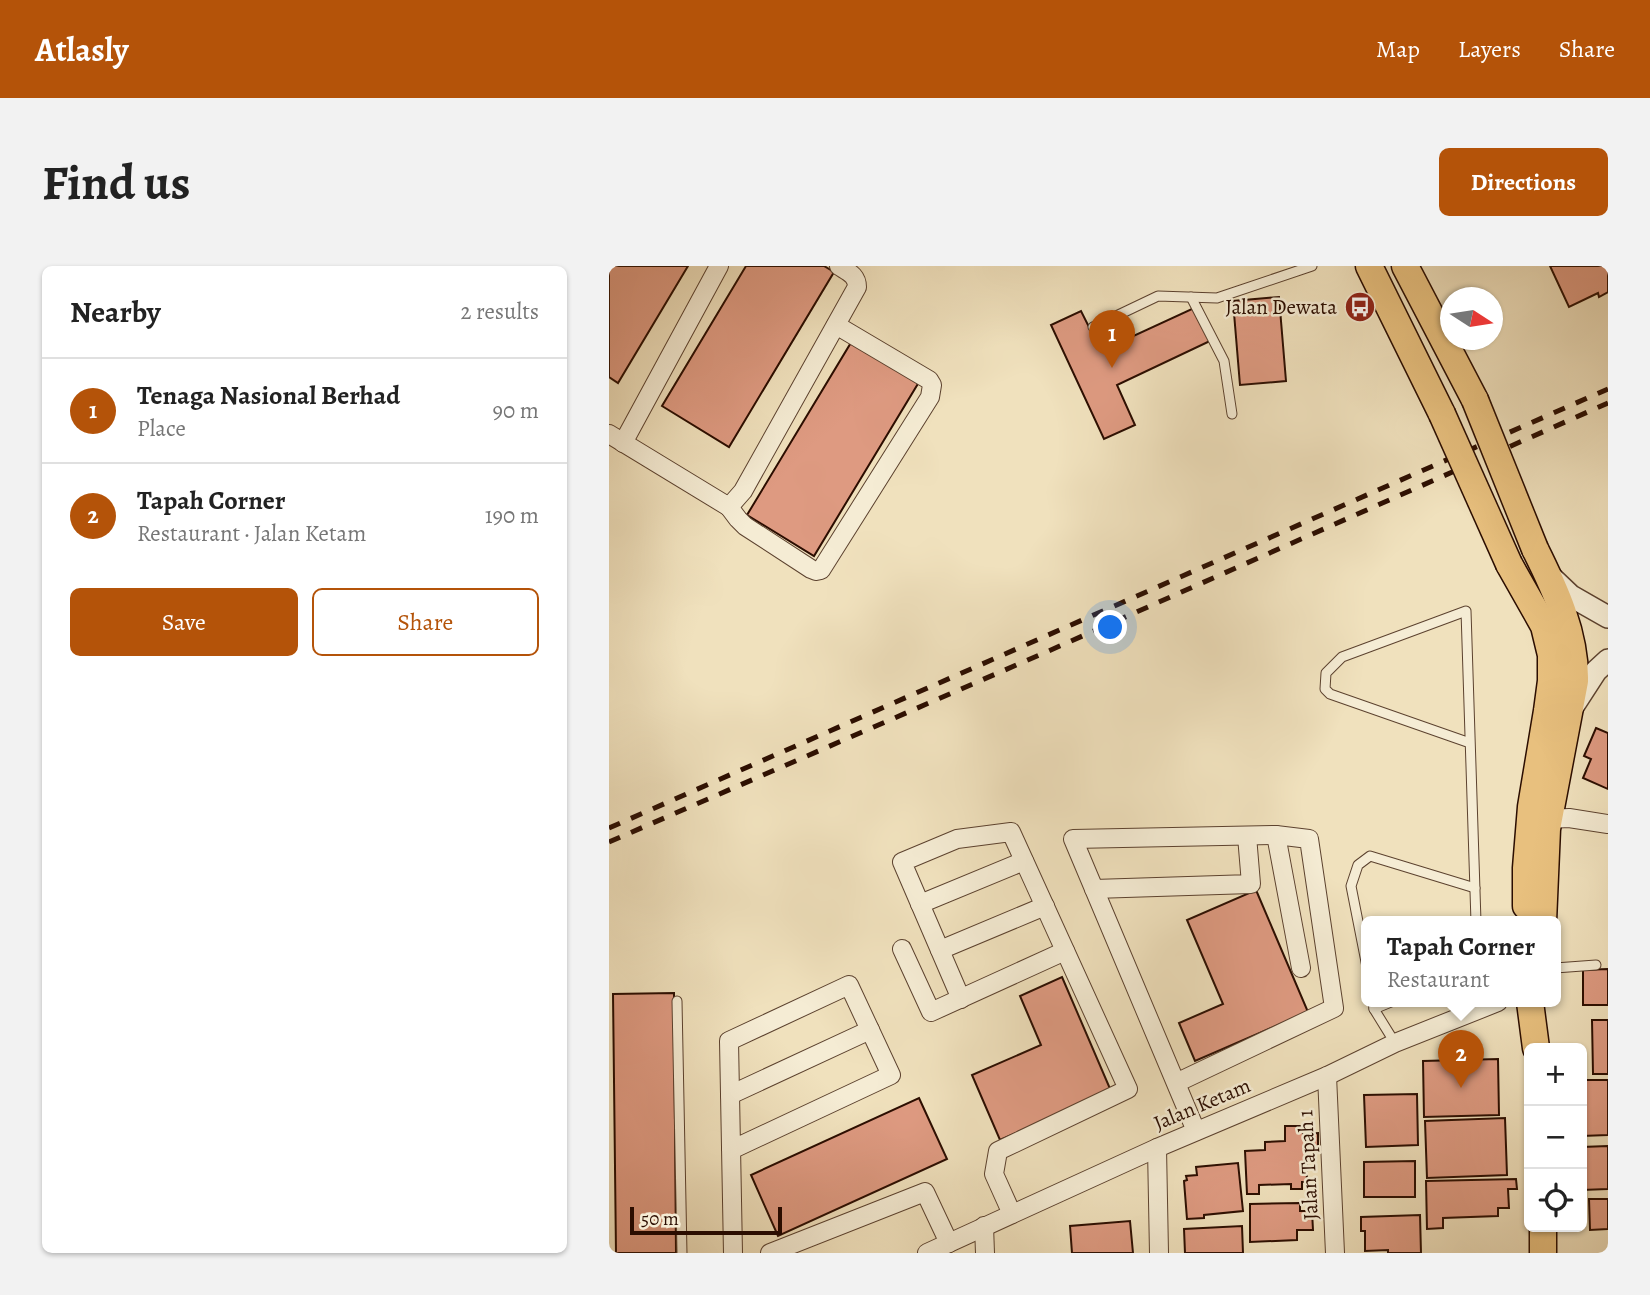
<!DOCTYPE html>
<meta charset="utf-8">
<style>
:root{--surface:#fff;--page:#f2f2f2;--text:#222;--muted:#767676;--line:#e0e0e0;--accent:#b45309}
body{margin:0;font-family:Alegreya,serif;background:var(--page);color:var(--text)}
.controls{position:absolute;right:21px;bottom:21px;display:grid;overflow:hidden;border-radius:10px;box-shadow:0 2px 5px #0004}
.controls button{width:63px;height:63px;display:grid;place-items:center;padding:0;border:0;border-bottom:2px solid var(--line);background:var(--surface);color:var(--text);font:35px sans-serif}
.compass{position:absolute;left:831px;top:21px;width:63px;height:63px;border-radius:50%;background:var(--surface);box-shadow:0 2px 5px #0004;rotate:102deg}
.scale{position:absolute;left:21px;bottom:18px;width:152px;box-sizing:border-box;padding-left:7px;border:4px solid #2b0d00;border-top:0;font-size:19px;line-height:24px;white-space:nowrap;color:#2b0d00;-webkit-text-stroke:5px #f5ecd4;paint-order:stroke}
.you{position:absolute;left:502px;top:362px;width:24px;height:24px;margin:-18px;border:5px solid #fff;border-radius:50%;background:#1a73e8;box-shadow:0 0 0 10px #1a73e833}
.badge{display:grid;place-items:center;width:46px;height:46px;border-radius:50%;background:var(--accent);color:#fff;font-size:23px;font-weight:700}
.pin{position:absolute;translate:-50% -58px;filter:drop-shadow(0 2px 4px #0008)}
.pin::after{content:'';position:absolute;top:37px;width:24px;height:21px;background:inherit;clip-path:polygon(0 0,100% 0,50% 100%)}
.popup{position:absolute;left:752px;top:650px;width:200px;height:91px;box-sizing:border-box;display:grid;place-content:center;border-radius:10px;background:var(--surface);filter:drop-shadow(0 2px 5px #0005);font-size:23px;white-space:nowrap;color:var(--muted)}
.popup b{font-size:26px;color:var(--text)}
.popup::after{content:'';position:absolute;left:50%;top:100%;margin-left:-14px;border:14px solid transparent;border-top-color:var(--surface)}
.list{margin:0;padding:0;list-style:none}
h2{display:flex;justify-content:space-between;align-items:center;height:91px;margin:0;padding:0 28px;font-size:30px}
h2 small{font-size:23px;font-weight:400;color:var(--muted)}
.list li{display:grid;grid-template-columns:46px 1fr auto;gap:21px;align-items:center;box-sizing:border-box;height:105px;padding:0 28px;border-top:2px solid var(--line)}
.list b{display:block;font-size:26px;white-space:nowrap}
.list p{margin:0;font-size:23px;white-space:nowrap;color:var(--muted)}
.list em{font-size:23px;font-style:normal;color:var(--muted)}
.actions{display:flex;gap:14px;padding:21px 28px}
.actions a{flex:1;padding:16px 0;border:2px solid var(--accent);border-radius:10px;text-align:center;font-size:24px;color:var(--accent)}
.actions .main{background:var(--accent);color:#fff}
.icon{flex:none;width:38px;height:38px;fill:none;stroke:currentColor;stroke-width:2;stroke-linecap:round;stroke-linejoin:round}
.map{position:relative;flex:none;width:999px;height:987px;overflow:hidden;border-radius:10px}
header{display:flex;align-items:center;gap:42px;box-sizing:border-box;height:98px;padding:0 35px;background:var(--accent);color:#fff}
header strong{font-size:33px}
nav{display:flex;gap:38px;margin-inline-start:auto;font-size:24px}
.intro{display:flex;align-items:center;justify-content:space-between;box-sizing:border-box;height:168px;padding:0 42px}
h1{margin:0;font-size:49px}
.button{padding:18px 32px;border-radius:10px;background:var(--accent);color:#fff;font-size:24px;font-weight:700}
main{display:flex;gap:42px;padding:0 42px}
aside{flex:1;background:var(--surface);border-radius:10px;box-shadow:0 2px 5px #0004}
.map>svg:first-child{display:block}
.building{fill:#de9a81;stroke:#2b0d00;stroke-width:2}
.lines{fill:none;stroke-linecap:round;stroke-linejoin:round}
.service-casing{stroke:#5c422f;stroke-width:11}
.minor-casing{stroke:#5c422f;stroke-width:20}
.tertiary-casing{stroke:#5c422f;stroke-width:24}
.primary-casing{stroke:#2b0d00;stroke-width:29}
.service{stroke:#f5ecd4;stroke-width:9}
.minor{stroke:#f5ecd4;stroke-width:18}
.tertiary{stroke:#f5ecd4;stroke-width:21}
.primary{stroke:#e8c07e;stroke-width:26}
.rail{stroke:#2b0d00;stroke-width:5;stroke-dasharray:12 12;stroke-linecap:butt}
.primary-bridge-casing{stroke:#2b0d00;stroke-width:29;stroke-linecap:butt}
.primary-bridge{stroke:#e8c07e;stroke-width:26}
.labels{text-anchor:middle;stroke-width:5;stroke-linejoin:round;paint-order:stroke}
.poi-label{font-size:21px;fill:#2b0d00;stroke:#f5ecd4;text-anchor:end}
.street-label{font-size:21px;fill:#2b0d00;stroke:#f5ecd4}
</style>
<header>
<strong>Atlasly</strong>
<nav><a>Map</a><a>Layers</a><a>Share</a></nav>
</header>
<div class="intro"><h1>Find us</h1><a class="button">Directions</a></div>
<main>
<aside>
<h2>Nearby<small>2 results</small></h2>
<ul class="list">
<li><span class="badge">1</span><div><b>Tenaga Nasional Berhad</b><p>Place</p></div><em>90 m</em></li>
<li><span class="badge">2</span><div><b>Tapah Corner</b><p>Restaurant · Jalan Ketam</p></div><em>190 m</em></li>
</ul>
<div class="actions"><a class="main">Save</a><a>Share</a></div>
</aside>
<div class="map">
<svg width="999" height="987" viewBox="0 0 999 987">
<rect width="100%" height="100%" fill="#f0e1bd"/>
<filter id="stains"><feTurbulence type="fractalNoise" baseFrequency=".00286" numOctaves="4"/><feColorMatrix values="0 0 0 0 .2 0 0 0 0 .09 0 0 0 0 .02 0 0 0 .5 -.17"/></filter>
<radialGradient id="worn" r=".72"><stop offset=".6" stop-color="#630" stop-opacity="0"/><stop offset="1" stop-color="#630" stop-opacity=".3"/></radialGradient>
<g class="building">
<path d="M0 0H79L9 117 0 111Z"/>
<path d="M137 0H215L225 6 120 181 53 140Z"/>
<path d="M941 0H999V26L990 31 989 27 960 41Z"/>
<path d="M670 31 677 115 631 119 624 35Z"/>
<path d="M585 42 601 75 508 119 526 159 495 173 442 59 472 45 492 85Z"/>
<path d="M243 75 310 116 205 290 138 249Z"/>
<path d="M987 462 999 467V523L974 512 982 493 975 490Z"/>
<path d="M647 624 699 746 586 795 570 757 614 738 578 654Z"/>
<path d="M999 703V739H974V704Z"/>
<path d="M453 711 502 825 391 874 363 809 432 779 411 730Z"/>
<path d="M65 727 67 987H7L4 728Z"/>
<path d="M983 754H999V808H984Z"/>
<path d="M889 793 890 849 815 851 814 795Z"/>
<path d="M973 814H999V869L973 870Z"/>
<path d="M808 828 809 879 757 881 755 829Z"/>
<path d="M310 832 338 893 169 970 142 909Z"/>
<path d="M896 852 898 909 818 912 816 855Z"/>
<path d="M676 860H694V868L709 867V884H697L698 916H693V923H682V918L650 919V928H638L636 885 656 884V876L676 875Z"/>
<path d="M999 880V923L973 924V881Z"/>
<path d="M806 895V931H755V896Z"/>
<path d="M629 897 634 945 595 949V952L578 953 575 915 578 914 577 910 588 909 587 901Z"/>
<path d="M907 913 908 923H899L900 942H889V950L834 952V962L818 963 817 915Z"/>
<path d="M980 933H999V963L981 964Z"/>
<path d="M691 937V945H703L704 964H688V974L641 976V938Z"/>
<path d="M811 949 812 987H779V984L756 985V965H752V951Z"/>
<path d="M521 955 524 987H463L461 960Z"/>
<path d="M633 960 634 987H576L575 963Z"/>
</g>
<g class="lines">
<g class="service-casing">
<g id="service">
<path d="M582 31 615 95 623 148"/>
<path d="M484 61 549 30 608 32 703 0"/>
<path d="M861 477 721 428 716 423 717 407 733 391 857 345 867 656"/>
<path d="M758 701 742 620 749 599 761 590 866 622"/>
<path d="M946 702 987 699"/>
<path d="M68 735 73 987"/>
<path d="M764 736 765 743 786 777"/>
<path d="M765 743 782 736"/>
</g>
</g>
<g class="minor-casing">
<g id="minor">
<path d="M0 168 120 241 134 225 248 21C248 9 239 6 230 0"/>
<path d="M14 177 110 0"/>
<path d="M120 241 129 253 136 260 202 303 207 305 212 304 321 131 323 119 320 114 227 59"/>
<path d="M940 553 960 552 999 558"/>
<path d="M667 569 692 702"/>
<path d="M485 623 642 618 638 570"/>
<path d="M311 638 415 595"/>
<path d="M293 683 322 746 456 685"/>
<path d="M331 684 436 640"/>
<path d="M352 733 293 596 348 573 402 566 519 823 389 885 385 908 403 948"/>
<path d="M718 810 726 987"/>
<path d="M567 817 725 742 700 573 667 569 464 573 587 865"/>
<path d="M121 829 261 764"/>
<path d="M548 882 550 987"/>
<path d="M122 884 282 809 240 719 120 775 124 987"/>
<path d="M375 960 376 987"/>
<path d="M161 987 316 926 340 977"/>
<path d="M318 987 548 882 718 810 786 777 889 736"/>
</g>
</g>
<g class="tertiary-casing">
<g id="tertiary">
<path d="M941 310 962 330 999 351"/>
<path d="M963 442 987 405 999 394"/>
</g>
</g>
<g class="primary-casing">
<g id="primary">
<path d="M760 0 833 148"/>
<path d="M796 0 866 134"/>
<path d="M926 283C946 323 967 368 966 415L938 563 934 656"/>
<path d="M900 298 935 360 942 389V415L938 445 922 541 917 602V640"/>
<path d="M921 736 927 782"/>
<path d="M934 961V987"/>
</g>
</g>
<use href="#service" class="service"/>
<use href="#minor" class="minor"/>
<use href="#tertiary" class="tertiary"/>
<use href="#primary" class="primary"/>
<g class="rail">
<path d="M0 562 999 123"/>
<path d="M0 576 435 387 999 137"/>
</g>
<g class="primary-bridge-casing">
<g id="primary-bridge">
<path d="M866 134 926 283"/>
<path d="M833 148 900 298"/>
</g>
</g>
<use href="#primary-bridge" class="primary-bridge"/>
</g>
<defs>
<g id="bus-disc" transform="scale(1.575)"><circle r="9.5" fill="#8f2418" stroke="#f5ecd4"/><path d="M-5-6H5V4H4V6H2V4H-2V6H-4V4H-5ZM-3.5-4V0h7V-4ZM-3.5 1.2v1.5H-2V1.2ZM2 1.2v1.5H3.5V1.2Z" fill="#fff"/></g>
</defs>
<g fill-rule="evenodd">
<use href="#bus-disc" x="751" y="41"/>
</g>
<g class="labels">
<g class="poi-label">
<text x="728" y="48">Jalan Dewata</text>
</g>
<g class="street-label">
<text transform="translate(593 838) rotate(-23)" y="7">Jalan Ketam</text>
<text transform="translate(699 899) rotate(-93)" y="7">Jalan Tapah 1</text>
</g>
</g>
<rect width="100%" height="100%" filter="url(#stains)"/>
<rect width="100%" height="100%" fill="url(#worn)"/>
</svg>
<div class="controls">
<button>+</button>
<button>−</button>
<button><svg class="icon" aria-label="locate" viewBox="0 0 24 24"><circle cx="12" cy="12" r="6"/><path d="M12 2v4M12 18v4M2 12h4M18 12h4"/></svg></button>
</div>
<svg class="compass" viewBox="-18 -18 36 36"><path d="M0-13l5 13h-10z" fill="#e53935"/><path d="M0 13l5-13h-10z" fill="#767676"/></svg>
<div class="scale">50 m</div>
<div class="you"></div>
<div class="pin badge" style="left:503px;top:102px">1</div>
<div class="pin badge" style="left:852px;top:822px">2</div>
<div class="popup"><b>Tapah Corner</b>Restaurant</div>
</div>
</main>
